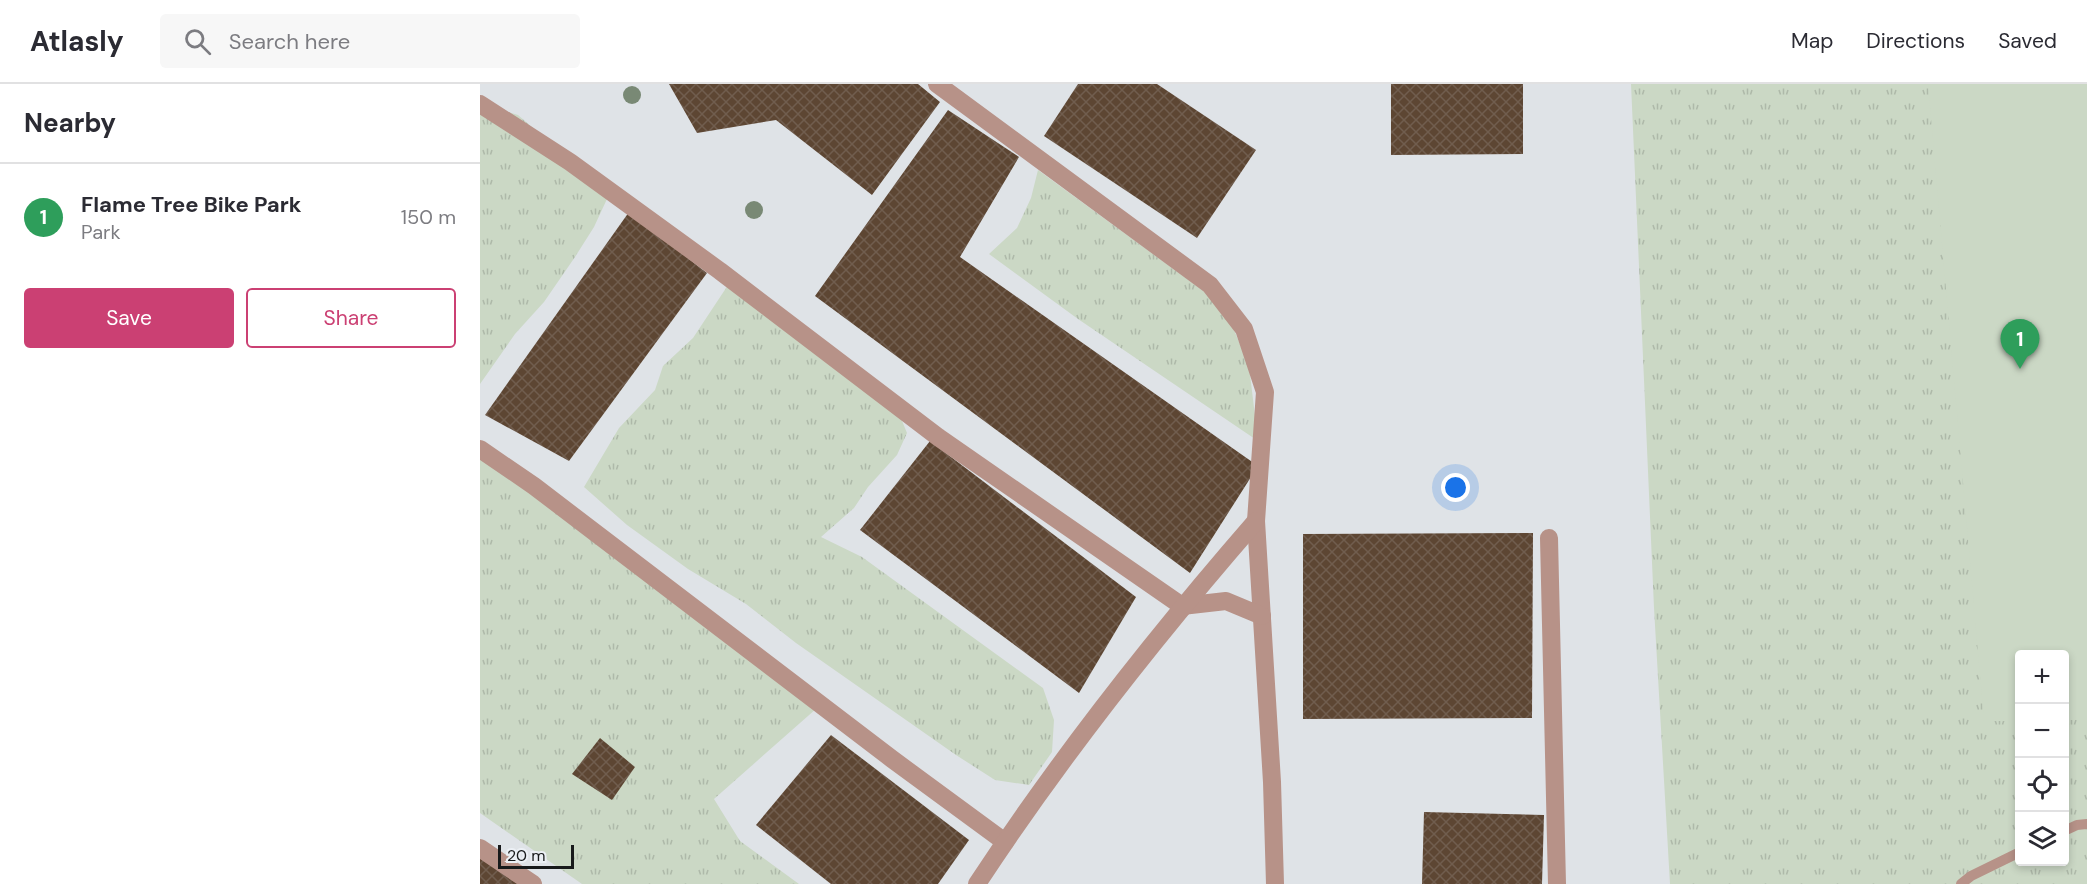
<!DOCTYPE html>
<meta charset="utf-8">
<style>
:root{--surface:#fff;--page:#f7f7f7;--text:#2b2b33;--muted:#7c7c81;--line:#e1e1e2;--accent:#cb4073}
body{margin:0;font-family:"DM Sans",sans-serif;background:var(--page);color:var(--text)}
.controls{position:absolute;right:18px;bottom:18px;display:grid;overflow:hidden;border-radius:6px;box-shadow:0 3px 9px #0003}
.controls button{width:54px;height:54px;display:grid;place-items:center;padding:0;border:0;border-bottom:2px solid var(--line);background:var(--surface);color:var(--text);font:30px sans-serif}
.scale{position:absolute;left:18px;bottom:15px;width:76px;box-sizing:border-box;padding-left:6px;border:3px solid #181a1b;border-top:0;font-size:16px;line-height:21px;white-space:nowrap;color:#181a1b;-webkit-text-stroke:4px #ecf0f5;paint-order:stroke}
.you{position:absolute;left:976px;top:404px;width:21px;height:21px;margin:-15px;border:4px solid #fff;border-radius:50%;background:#1a73e8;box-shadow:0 0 0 9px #1a73e833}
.badge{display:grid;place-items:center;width:39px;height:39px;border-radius:50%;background:var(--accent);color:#fff;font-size:20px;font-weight:700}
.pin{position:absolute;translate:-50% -50px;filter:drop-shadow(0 2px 3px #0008)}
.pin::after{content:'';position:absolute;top:32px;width:21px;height:18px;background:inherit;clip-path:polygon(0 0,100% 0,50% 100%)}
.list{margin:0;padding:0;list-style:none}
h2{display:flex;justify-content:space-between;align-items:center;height:78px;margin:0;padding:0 24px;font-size:26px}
h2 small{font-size:20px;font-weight:400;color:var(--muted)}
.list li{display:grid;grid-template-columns:39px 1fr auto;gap:18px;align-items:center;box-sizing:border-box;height:108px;padding:0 24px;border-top:2px solid var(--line)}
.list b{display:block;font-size:22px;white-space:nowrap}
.list p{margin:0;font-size:20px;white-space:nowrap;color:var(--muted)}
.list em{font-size:20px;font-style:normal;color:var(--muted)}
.actions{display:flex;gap:12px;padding:18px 24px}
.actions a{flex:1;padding:14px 0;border:2px solid var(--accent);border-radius:6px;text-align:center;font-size:21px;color:var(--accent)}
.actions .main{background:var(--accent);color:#fff}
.icon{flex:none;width:33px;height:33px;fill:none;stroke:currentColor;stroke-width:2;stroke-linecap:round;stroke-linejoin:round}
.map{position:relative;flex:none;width:1607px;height:800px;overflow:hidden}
header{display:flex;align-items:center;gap:36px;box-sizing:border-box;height:84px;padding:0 30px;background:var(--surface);border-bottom:2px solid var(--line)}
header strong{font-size:28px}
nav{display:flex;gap:33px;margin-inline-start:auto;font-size:21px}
.search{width:420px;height:54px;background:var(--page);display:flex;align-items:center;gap:15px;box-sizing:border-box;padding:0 21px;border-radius:6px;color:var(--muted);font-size:22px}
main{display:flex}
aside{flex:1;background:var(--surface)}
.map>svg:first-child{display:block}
.grass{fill:url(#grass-tufts);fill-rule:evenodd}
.park{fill:#cbd8c5}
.building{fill:url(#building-cross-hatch)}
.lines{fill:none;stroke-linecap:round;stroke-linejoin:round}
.lane{stroke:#b79288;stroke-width:10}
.street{stroke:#b79288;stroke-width:18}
.tree{fill:#798975}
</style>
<header>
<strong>Atlasly</strong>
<div class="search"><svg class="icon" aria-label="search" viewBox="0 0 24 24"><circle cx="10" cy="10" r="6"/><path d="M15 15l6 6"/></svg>Search here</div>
<nav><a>Map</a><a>Directions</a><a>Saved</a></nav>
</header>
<main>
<aside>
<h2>Nearby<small></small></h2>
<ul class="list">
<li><span class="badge" style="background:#2e9e5b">1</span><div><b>Flame Tree Bike Park</b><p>Park</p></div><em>150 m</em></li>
</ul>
<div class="actions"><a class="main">Save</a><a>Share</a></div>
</aside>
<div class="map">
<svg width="1607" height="800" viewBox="0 0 1607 800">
<defs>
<pattern id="grass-tufts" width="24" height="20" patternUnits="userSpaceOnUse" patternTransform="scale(1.5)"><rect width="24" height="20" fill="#cbd8c5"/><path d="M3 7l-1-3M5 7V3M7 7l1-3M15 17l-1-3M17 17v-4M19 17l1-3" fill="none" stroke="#aeb9a9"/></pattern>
<pattern id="building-cross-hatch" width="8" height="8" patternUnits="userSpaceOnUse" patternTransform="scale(1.5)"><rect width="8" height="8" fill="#5d4633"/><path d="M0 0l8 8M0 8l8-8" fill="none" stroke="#705d4e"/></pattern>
</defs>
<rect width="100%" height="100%" fill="#dfe3e7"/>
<g class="grass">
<path d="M1151 0H1607V800H1190L1174 524ZM1540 570H1584V778H1540Z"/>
<path d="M0 20 38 31 76 64 133 102 114 143 95 173 64 218 35 250 0 300Z"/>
<path d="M558 86 729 211 752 241 769 282 778 357 598 235 509 170 537 144 551 114Z"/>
<path d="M254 192 418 327 427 349 417 371 388 403 374 424 341 453 382 473 563 604 574 636 572 668 549 701 515 696 476 671 316 559 266 520 208 485 147 441 104 403 139 344 175 306 183 282 213 254Z"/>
<path d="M0 372 345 617 234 715 260 757 319 800H102L0 729Z"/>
</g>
<path class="park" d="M1448 0H1607V636H1585L1584 570H1540L1539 637H1504Z"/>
<g class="building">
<path d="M189 0H438L460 18 392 111 296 36 217 49Z"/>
<path d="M598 0H677L776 66 717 154 564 52Z"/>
<path d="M911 0H1043V70L911 71Z"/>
<path d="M468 26 539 73 480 173 778 382 710 489 335 212Z"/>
<path d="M149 128 227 189 89 377 5 331Z"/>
<path d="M450 357 656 513 599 609 380 446Z"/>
<path d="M1053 449 1052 634 823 635V450Z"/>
<path d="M351 651 489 756 458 800H351L276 741Z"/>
<path d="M120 654 155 683 132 716 92 690Z"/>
<path d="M944 728 1064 731 1062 800H942Z"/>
<path d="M0 774 38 800H0Z"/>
</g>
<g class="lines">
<g class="lane">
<path d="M1584 747 1597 741 1607 740"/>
<path d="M1481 800 1491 792 1540 768"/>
</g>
<g class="street">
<path d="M457 0 730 201 764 245 785 308 776 437 792 698 795 800"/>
<path d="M0 20 90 78 240 187 458 353 702 522 746 517 782 532"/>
<path d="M0 365 54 402 412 675 525 758"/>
<path d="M1069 454 1077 800"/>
<path d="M0 764 53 800"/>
<path d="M497 800C581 672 676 552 776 437"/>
</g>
</g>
<g class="tree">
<circle cx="152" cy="11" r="9"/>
<circle cx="274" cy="126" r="9"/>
</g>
</svg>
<div class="controls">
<button>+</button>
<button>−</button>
<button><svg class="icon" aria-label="locate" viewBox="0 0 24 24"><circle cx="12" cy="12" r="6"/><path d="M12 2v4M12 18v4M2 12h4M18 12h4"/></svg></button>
<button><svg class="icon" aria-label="layers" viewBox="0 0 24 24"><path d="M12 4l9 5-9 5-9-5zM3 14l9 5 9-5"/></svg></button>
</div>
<div class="scale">20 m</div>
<div class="you"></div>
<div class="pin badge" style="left:1540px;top:285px;background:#2e9e5b">1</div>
</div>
</main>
